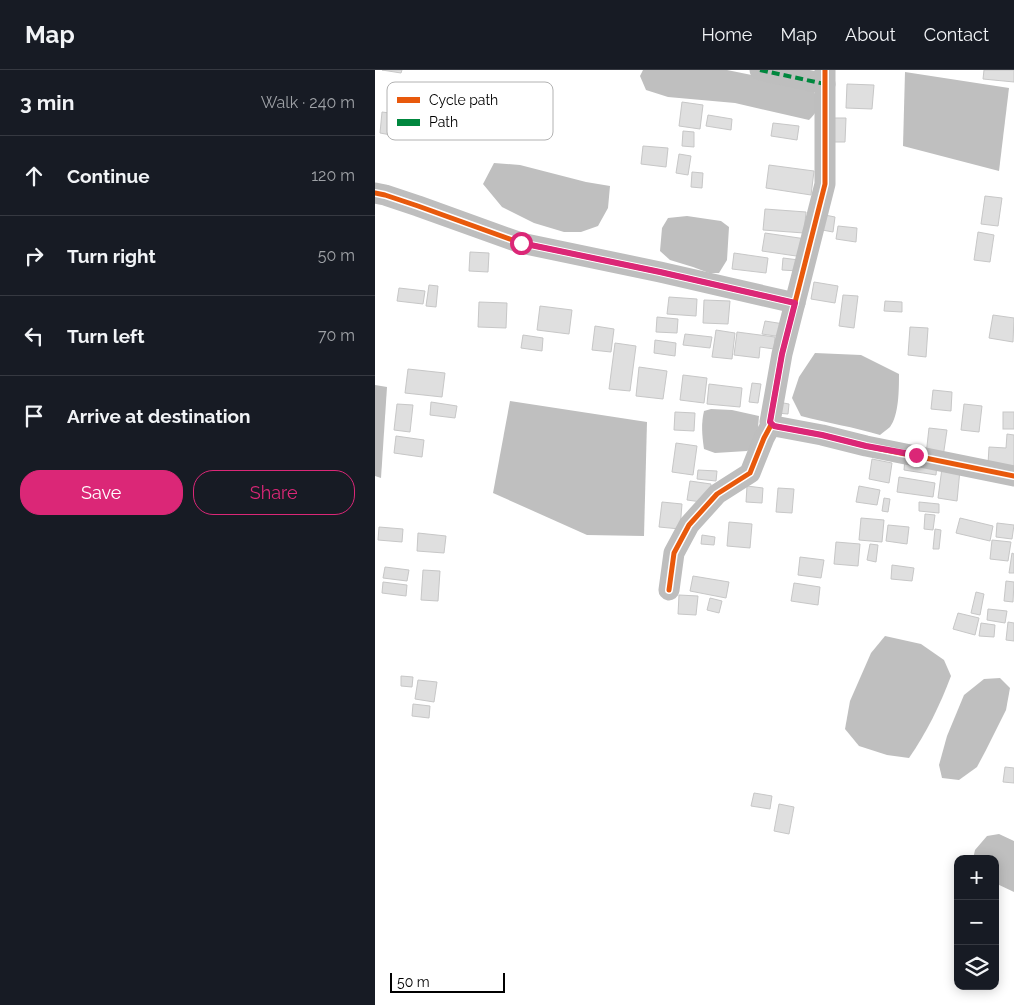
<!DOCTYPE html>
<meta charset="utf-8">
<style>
:root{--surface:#171b24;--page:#20242c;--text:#f1f3f6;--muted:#9ea1a6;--line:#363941;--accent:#db2777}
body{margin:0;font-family:Raleway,sans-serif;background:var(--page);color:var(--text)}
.controls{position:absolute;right:15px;bottom:15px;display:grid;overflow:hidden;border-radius:10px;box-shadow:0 2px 12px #0003}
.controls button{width:45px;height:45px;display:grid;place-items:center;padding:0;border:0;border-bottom:1px solid var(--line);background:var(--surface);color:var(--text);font:25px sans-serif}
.scale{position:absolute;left:15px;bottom:12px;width:115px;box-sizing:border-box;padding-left:5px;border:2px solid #000;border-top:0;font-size:14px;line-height:18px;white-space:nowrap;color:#000;-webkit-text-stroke:4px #fff;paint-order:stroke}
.stop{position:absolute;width:15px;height:15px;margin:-11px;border:4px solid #db2777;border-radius:50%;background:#fff}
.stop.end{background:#db2777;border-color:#fff;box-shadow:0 1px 5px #0008}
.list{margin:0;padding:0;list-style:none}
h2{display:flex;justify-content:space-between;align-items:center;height:65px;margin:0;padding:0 20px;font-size:21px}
h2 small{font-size:16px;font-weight:400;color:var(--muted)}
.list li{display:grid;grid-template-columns:32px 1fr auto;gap:15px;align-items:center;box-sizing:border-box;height:80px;padding:0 20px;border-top:1px solid var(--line)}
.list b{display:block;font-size:19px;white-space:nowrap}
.list em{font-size:16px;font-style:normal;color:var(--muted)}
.actions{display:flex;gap:10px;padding:15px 20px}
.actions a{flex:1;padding:11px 0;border:1px solid var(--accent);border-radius:20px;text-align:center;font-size:18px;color:var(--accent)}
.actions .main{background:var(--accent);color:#fff}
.icon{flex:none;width:28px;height:28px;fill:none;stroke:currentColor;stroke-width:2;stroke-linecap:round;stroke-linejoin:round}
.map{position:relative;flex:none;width:639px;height:935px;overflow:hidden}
header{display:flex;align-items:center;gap:30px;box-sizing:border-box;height:70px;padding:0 25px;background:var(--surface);border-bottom:1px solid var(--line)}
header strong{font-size:24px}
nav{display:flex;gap:28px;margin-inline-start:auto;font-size:18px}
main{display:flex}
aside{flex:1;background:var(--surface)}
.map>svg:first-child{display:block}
.water{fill:#bfbfbf}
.building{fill:#dfdfdf;stroke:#c7c7c7}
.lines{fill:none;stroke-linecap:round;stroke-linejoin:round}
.minor{stroke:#bebebe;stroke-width:21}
.quiet{stroke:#00873e;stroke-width:4;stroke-dasharray:8 4;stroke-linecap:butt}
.cycleway-casing{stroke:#fff;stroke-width:8}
.cycleway{stroke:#e8590c;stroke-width:5}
.route{stroke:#db2777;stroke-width:6}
.key{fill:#fff;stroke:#b2b2b2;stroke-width:1}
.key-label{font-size:14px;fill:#000}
</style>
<header>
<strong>Map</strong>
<nav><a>Home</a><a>Map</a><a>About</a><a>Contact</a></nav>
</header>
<main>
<aside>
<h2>3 min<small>Walk · 240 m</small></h2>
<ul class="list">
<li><svg class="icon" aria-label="ahead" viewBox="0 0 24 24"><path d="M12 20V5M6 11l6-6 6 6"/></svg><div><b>Continue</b></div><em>120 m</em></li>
<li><svg class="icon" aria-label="right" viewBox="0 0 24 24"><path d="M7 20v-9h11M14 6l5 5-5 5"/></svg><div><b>Turn right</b></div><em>50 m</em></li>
<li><svg class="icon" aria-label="left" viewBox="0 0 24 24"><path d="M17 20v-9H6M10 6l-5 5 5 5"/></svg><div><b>Turn left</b></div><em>70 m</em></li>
<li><svg class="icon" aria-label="arrive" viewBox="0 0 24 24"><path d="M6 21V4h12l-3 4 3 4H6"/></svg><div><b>Arrive at destination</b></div></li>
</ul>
<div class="actions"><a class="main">Save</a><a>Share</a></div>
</aside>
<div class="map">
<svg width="639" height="935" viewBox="0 0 639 935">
<rect width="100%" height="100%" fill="#fff"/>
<g class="water">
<path d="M268 0H352L436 17C445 31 447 37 434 50L360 33 293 27 271 20 265 6Z"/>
<path d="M530 2 634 18 624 101 528 76Z"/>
<path d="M119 93 145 95 211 112 235 116 233 138 223 156 206 162H189L159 153 127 137 108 114Z"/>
<path d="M312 146 346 151 354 157 352 190 344 203H334L318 197 295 190 285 181 287 158 293 148Z"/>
<path d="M440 283 486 285 524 304C524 319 524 345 515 357 512 360 508 362 505 365 479 357 452 353 426 346L417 328 424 307Z"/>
<path d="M0 315 12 317 6 408 0 406Z"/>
<path d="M135 331 272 352 269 466 212 465 118 423Z"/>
<path d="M336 339 357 340 384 346 383 358 378 377 372 381 340 383 329 379C327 365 326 354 329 341Z"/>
<path d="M510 566 546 574 569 590 576 606C565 635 552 662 534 688L512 685 484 676 470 659 475 631 496 583Z"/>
<path d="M625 608 635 618 631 640 611 680 602 697 584 710 567 708 564 695 572 666 589 625 609 609Z"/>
<path d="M624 764 639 771V822L620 813V789H598L600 780 612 766Z"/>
</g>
<g class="building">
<path d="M7 0H27L26 3Z"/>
<path d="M609 0H639V12L608 9Z"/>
<path d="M472 14 499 15 497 39 471 38Z"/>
<path d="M307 32 328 35 325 59 304 56Z"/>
<path d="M7 42 30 45 27 67 5 63Z"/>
<path d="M333 45 357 49 356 60 331 56Z"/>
<path d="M459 48H471L470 72H458Z"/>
<path d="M398 53 424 56 422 70 396 66Z"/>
<path d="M308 61 319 62V77L307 76Z"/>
<path d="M268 76 293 78 291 97 266 94Z"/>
<path d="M304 84 316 86 313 105 301 103Z"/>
<path d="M394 95 439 101 436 125 391 118Z"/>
<path d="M317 102 328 103 327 118 316 117Z"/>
<path d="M610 126 627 128 623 156 606 154Z"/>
<path d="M390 139 431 142 429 163 388 160Z"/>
<path d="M445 144 460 147 458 162 442 159Z"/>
<path d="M463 156 482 158 481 172 461 169Z"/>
<path d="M603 162 619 165 615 192 599 190Z"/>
<path d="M390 163 431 169 428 187 387 181Z"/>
<path d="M95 182 114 183 113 202 94 201Z"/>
<path d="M359 183 393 188 391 203 357 199Z"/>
<path d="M408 188 424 190 423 201 407 200Z"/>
<path d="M439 212 463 216 460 233 436 229Z"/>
<path d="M54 215 63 216 61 237 51 236Z"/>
<path d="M24 218 50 221 48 234 22 231Z"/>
<path d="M468 225 483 226 479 258 464 256Z"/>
<path d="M294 227 322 229 321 246 292 244Z"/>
<path d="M329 230 355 231 353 254 328 253Z"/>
<path d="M510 231 527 232V242L509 241Z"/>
<path d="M104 232 132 233 131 258 103 257Z"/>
<path d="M165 236 197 240 194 264 162 260Z"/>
<path d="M618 245 639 248 638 272 614 268Z"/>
<path d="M282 247 303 249 302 263 281 262Z"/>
<path d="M390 251 409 254 407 267 387 264Z"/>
<path d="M220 256 239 259 236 282 217 280Z"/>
<path d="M535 257 553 258 551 287 533 285Z"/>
<path d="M341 260 360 263 357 289 337 287Z"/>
<path d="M362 262 400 267 399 279 385 277 384 288 359 285Z"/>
<path d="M310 264 337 267 335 278 308 275Z"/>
<path d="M148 265 168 268 167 281 146 278Z"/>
<path d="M280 270 301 273 300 286 279 283Z"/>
<path d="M240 273 261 276 255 321 234 319Z"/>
<path d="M264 297 292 301 288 329 261 326Z"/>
<path d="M33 299 70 303 67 327 30 323Z"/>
<path d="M308 305 332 308 329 333 305 330Z"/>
<path d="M377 313 386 314 383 333 374 332Z"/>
<path d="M334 314 367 318 365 337 332 334Z"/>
<path d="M558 320 577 322 576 341 556 339Z"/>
<path d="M56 332 82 336 80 348 55 345Z"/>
<path d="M403 332 414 334 413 344 402 343Z"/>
<path d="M22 334 38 335 35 362 19 360Z"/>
<path d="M589 334 607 336 604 362 586 360Z"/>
<path d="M300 342 320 343 319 361 299 360Z"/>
<rect x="628" y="342" width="11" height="17"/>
<path d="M554 358 572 360 568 387 551 385Z"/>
<path d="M632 364 639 365V396L613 394 614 377 631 378Z"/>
<path d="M21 366 49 370 47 387 19 383Z"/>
<path d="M301 373 322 376 318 405 297 402Z"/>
<path d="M497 389 517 393 514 413 494 409Z"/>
<path d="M530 389 562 394 561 405 529 400Z"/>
<path d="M567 398 585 400 582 431 563 428Z"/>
<path d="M323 400 342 401 341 411 322 409Z"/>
<path d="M524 407 560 413 558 427 522 422Z"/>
<path d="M315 411 336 414 334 433 312 430Z"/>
<path d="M372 416 388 418 387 433 371 432Z"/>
<path d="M484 416 505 420 502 435 481 432Z"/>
<path d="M403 418 419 419 417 443 401 442Z"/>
<path d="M509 428 515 429 513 442 507 441Z"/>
<path d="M287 432 307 434 305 459 284 457Z"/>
<path d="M544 432 564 434V443L544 441Z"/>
<path d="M550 444 560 445 558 460 549 459Z"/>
<path d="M486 448 509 450 507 472 484 470Z"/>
<path d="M585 448 618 456 615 471 581 463Z"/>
<path d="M354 452 377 454 375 478 352 476Z"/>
<path d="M622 453 639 455 637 469 621 467Z"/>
<path d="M513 455 534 457 532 474 511 471Z"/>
<path d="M4 457 28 459 27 472 3 470Z"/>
<path d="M560 459 566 460 564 479H558Z"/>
<path d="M43 463 71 466 69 483 42 481Z"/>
<path d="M327 465 340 467 339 475 326 474Z"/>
<path d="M617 470 636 472 633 491 615 489Z"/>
<path d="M461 472 485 474 483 496 459 494Z"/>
<path d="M495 474 503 475 501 492 492 490Z"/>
<path d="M637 483 639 484V503H634Z"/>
<path d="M425 487 449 490 446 508 423 505Z"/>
<path d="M517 495 539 498 537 511 516 509Z"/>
<path d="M10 497 34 500 32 511 8 508Z"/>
<path d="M48 500 65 501 63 531 46 530Z"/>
<path d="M318 506 354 512 351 528 315 521Z"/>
<path d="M631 511 639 512 638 532 629 531Z"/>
<path d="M8 512 32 515 31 526 7 523Z"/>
<path d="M419 513 445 517 443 535 416 531Z"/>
<path d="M601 522 609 524 605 545 596 543Z"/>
<path d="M304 525 323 526 321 545 303 544Z"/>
<path d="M335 528 347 531 344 543 332 540Z"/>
<path d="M613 539 632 541 630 553 612 550Z"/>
<path d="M583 543 604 548 600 565 578 559Z"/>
<path d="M633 552 639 553V571L631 570Z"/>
<path d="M606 553 620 555 619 567 604 566Z"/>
<path d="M26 606 38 607 37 617 26 616Z"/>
<path d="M43 610 62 612 59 632 40 629Z"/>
<path d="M38 634 55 636 54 648 37 646Z"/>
<path d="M630 697 639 698V713L628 712Z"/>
<path d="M379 723 397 726 395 739 376 736Z"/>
<path d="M404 734 419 737 414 764 399 761Z"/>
</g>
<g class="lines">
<g class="minor">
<path d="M385 0 450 14"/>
<path d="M450 0V114L407 284 395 352 399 356 447 365 491 376 639 406"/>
<path d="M0 123 10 125 43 136 146 173 285 202 420 233"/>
<path d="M294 520 299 483 314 455 342 424 375 403 389 368 396 355"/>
</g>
<path class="quiet" d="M385 0 450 14"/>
<g class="cycleway-casing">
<g id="cycleway">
<path d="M450 0V114L407 284 395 352 399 356 447 365 491 376 639 406"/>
<path d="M0 123 10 125 43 136 146 173 285 202 420 233"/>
<path d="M294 520 299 483 314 455 342 424 375 403 389 368 396 355"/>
</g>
</g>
<use href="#cycleway" class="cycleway"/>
</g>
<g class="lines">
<path class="route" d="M146 173 285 202 420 233 407 284 395 352 399 356 404 357 447 365 491 376 541 385"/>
</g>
<rect x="12" y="12" width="166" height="58" rx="8" class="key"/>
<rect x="22" y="27" width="23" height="6" fill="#e8590c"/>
<rect x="22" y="49" width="23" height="7" fill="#00873e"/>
<g class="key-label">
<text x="54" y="35">Cycle path</text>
<text x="54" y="57">Path</text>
</g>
</svg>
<div class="controls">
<button>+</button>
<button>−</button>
<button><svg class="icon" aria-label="layers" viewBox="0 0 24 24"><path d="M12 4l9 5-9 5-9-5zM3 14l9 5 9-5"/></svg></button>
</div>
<div class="scale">50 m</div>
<div class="stop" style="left:146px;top:173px"></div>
<div class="stop end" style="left:541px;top:385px"></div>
</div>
</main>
